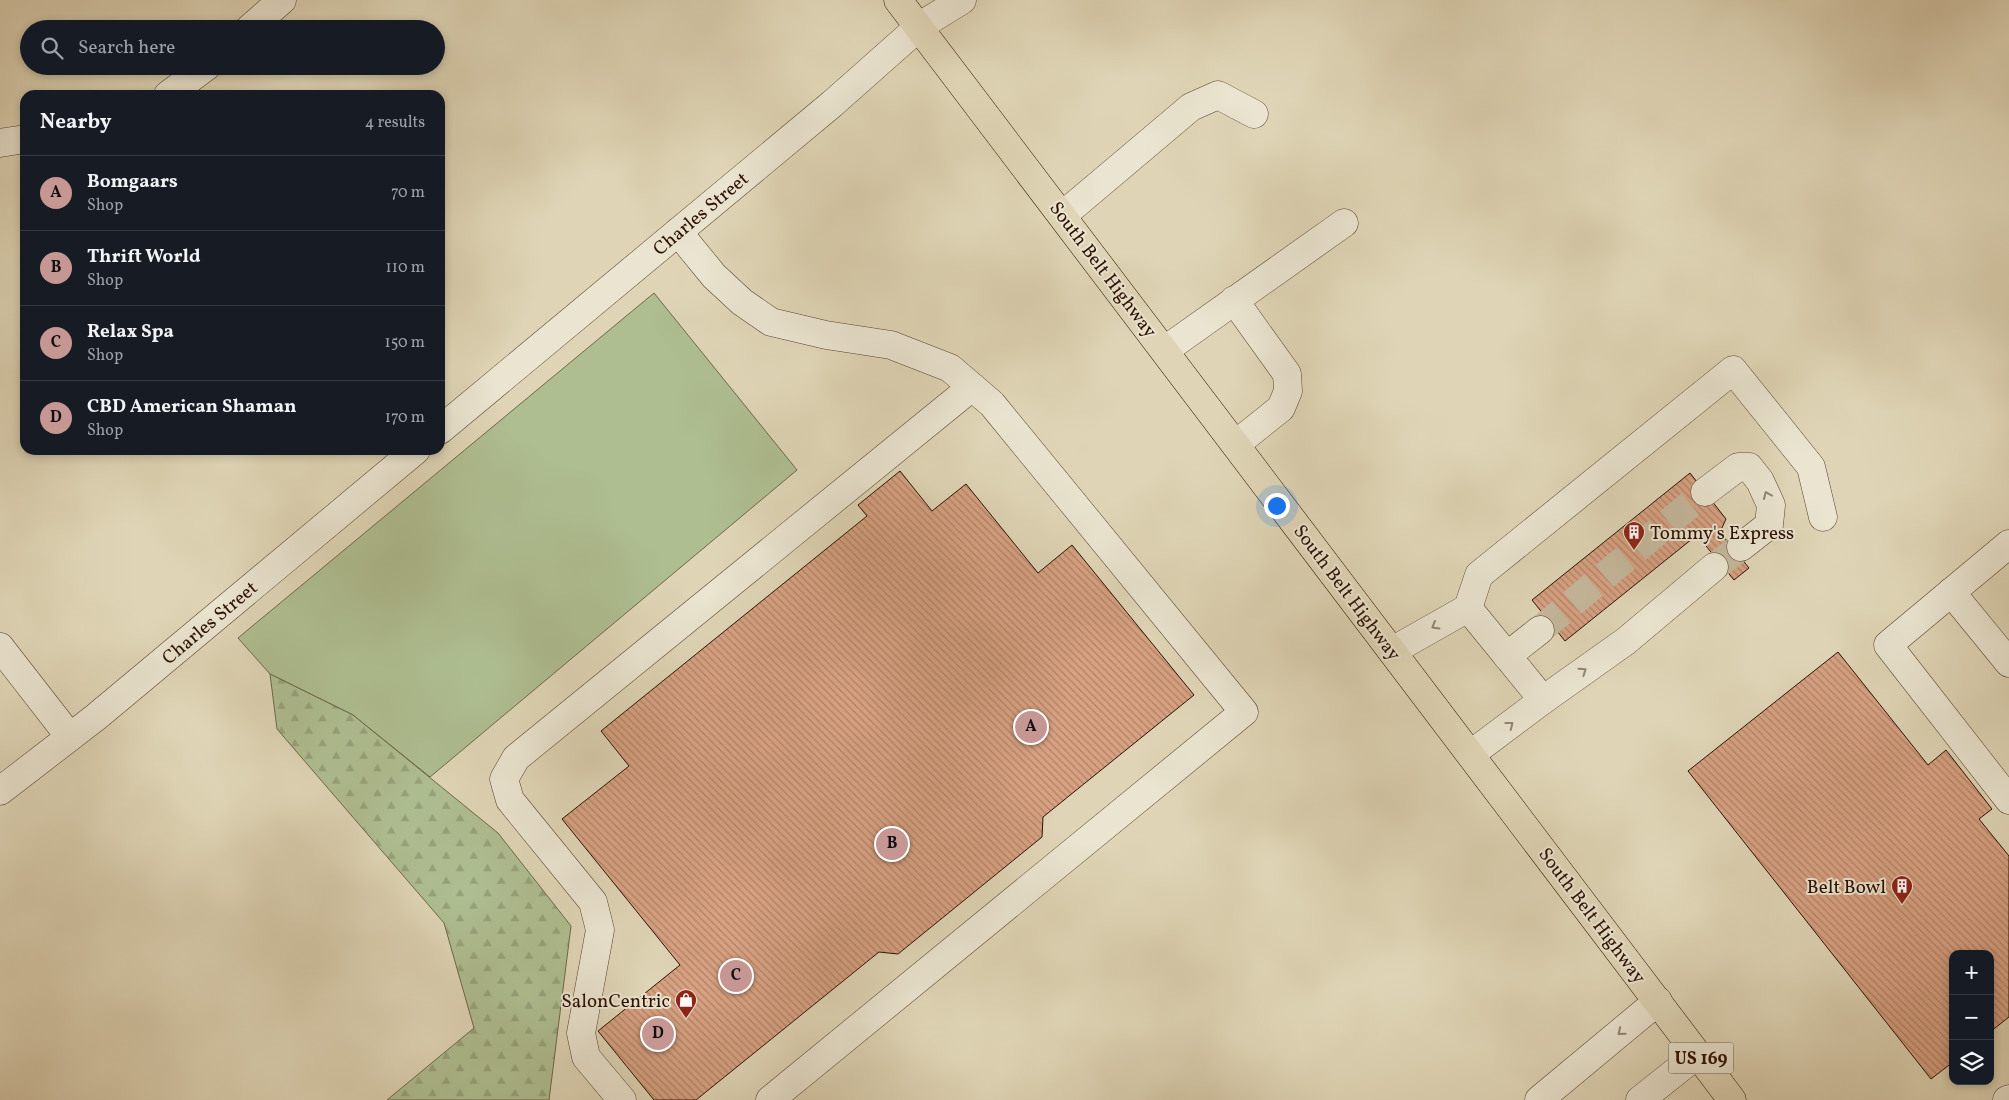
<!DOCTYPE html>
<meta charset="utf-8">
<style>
:root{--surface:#171b24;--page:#20242c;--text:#f1f3f6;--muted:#9ea1a6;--line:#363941;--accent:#c59692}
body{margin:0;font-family:Vollkorn,serif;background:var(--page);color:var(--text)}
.controls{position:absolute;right:15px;bottom:15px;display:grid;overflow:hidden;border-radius:10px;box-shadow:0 2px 8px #0003}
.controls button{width:45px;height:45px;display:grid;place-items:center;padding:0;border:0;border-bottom:1px solid var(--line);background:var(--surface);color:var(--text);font:25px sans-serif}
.you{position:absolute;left:1276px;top:505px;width:18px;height:18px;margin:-12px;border:4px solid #fff;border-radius:50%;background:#1a73e8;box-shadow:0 0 0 8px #1a73e833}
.badge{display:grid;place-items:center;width:32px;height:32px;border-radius:50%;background:var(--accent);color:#111;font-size:16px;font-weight:700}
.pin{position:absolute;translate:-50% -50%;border:2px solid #fff;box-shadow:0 1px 5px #0006}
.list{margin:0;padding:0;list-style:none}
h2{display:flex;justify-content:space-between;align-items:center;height:65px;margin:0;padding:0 20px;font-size:21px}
h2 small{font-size:16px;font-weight:400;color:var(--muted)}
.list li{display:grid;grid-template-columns:32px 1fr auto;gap:15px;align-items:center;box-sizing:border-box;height:75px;padding:0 20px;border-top:1px solid var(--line)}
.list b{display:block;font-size:19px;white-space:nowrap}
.list p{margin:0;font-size:16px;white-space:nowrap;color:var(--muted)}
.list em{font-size:16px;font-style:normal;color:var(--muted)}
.icon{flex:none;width:28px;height:28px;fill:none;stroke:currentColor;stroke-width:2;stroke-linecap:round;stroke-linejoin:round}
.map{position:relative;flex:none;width:2009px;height:1100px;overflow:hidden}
.search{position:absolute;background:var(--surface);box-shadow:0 2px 8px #0003;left:20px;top:20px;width:425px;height:55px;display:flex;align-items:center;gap:12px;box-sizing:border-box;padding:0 18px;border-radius:28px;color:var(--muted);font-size:19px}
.panel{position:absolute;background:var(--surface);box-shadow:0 2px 8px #0003;left:20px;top:90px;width:425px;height:365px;border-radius:15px}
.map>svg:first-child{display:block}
.grass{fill:#aebe91;stroke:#6d6748}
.forest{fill:url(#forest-firs);stroke:#6d6748}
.building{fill:url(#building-back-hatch);stroke:#2c1000}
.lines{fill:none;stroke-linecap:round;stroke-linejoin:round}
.minor-tunnel{stroke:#c4b79b;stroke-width:28;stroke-dasharray:28 14;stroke-linecap:butt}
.minor-casing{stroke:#59412e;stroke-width:29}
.major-casing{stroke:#2c1000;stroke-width:29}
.minor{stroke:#eae4d0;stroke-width:28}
.major{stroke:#dfd5b6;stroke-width:28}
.oneway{stroke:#948572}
.labels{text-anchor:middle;stroke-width:4;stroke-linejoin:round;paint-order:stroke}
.shield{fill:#eae4d0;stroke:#65503e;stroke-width:1}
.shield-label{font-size:18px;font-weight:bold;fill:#2c1000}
.street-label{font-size:19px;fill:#2c1000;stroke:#eae4d0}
.poi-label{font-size:19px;fill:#2c1000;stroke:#eae4d0;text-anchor:end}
</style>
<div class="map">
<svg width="2009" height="1100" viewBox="0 0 2009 1100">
<defs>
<pattern id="forest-firs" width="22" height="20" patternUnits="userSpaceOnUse" patternTransform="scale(1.25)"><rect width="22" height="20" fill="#aebe91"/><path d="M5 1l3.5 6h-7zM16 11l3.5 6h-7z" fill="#96a27b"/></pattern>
<pattern id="building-back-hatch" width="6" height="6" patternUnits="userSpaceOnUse" patternTransform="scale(1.25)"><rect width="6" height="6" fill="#d7a182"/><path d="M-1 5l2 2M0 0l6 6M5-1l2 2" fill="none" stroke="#af8268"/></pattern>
</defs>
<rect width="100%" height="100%" fill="#dfd5b6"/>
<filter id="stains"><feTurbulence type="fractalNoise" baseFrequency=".004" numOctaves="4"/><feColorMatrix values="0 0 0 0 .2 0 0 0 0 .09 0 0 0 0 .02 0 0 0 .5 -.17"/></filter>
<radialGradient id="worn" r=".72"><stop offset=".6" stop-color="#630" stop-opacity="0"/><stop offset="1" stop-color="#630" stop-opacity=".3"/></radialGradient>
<path class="grass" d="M654 293 797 470 430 777 353 715 270 674 238 638Z"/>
<path class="forest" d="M270 674 353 715 498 833 571 926 549 1100H387L474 1028 444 923 277 729Z"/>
<g class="building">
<path d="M900 471 932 511 966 484 1038 573 1072 545 1194 695 1043 817 1042 837 898 954 879 952 696 1100H654L598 1031 680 965 562 819 629 766 601 731 867 516 858 505Z"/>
<path d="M1690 473 1726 519 1720 532 1749 568 1734 580 1697 535 1565 641 1532 600Z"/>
<path d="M1838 652 1928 765 1946 750 1992 809 1979 819 2009 856V1017L1990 1032V954H1953V1062L1931 1079 1688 771Z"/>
</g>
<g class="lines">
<g class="minor-tunnel">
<path d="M1714 567 1741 547"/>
<path d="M1540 630 1705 492"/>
</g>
<g class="minor-casing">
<g id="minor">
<path d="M249 29 282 0"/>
<path d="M168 95 207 66"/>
<path d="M0 143 25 139"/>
<path d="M1063 215 1191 107 1218 95 1254 114"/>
<path d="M678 232 714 276 742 302 771 322 826 335 891 345 950 368 992 404 1244 712 770 1100"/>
<path d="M1234 300 1287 374 1288 391 1281 408 1236 444"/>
<path d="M1165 350 1344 223"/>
<path d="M440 430 832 104 920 26 962 0"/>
<path d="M1705 492 1738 467H1749L1760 481 1771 505 1769 525 1741 547"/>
<path d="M2009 544 1888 645 2009 800"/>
<path d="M1951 592 2009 663"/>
<path d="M1468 608 1479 575 1733 370 1811 467 1823 517"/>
<path d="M0 647 70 737"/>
<path d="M1392 651 1468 608 1543 700 1471 754"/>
<path d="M1507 656 1540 630"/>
<path d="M1543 700 1626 641 1714 567"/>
<path d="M0 791 96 717 416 450"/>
<path d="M622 1100 586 1057 581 1033 600 930 593 902 510 800 504 779 516 758 972 387"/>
<path d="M1539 1100 1658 1001"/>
<path d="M1640 1100 1698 1054"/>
<path d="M2007 1100 2009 1099"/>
</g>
</g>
<g class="major-casing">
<path id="major" d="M898 0 1732 1100"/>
</g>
<use href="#minor" class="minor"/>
<use href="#major" class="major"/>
</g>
<defs><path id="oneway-chevron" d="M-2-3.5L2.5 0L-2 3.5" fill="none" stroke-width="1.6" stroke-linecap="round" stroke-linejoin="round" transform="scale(1.25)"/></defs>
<g class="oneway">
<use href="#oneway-chevron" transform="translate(1767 495) rotate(-113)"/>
<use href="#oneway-chevron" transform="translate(1435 626) rotate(150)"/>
<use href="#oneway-chevron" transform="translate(1583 671) rotate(-35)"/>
<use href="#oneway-chevron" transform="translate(1510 725) rotate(-38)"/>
<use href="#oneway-chevron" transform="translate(1621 1032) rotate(141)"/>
</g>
<defs>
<g id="building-pin" transform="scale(1.125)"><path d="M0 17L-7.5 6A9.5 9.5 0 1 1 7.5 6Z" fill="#8f2418" stroke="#eae4d0"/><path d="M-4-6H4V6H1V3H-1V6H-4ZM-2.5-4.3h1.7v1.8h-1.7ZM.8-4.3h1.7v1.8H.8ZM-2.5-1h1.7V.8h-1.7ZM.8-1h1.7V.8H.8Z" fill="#fff"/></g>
<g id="shop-pin" transform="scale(1.125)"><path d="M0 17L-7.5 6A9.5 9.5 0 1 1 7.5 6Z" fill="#8f2418" stroke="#eae4d0"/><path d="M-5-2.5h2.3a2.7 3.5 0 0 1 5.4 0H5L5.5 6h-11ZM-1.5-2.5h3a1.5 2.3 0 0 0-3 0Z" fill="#fff"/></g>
</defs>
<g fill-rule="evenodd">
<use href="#building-pin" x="1634" y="532"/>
<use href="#building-pin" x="1902" y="886"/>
<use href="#shop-pin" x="686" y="1000"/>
</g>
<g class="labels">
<rect class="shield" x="1668.5" y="1042.5" width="65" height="31" rx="4"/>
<g class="shield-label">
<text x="1701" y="1064">US 169</text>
</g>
<g class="street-label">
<text transform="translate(700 213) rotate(-40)" y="7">Charles Street</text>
<text transform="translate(1104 269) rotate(53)" y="7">South Belt Highway</text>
<text transform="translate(1348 592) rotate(53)" y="7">South Belt Highway</text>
<text transform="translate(209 622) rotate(-40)" y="7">Charles Street</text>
<text transform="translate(1593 915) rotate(53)" y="7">South Belt Highway</text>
</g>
<g class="poi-label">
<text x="1650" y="539" text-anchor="start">Tommy's Express</text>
<text x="1886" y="893">Belt Bowl</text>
<text x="670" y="1007">SalonCentric</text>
</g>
</g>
<rect width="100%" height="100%" filter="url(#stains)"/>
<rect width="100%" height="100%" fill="url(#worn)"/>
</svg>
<div class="controls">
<button>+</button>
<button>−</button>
<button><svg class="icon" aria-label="layers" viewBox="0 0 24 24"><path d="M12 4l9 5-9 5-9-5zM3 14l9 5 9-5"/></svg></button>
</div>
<div class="you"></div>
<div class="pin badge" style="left:1031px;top:727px">A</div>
<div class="pin badge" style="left:892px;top:844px">B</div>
<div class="pin badge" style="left:736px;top:976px">C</div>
<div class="pin badge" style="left:658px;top:1034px">D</div>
<div class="search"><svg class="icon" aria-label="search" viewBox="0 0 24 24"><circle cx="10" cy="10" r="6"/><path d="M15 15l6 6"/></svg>Search here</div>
<section class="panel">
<h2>Nearby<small>4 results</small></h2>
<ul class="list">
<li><span class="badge">A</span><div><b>Bomgaars</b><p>Shop</p></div><em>70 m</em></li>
<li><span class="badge">B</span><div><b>Thrift World</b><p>Shop</p></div><em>110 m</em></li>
<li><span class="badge">C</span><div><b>Relax Spa</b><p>Shop</p></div><em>150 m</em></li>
<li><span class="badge">D</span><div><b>CBD American Shaman</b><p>Shop</p></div><em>170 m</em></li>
</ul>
</section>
</div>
